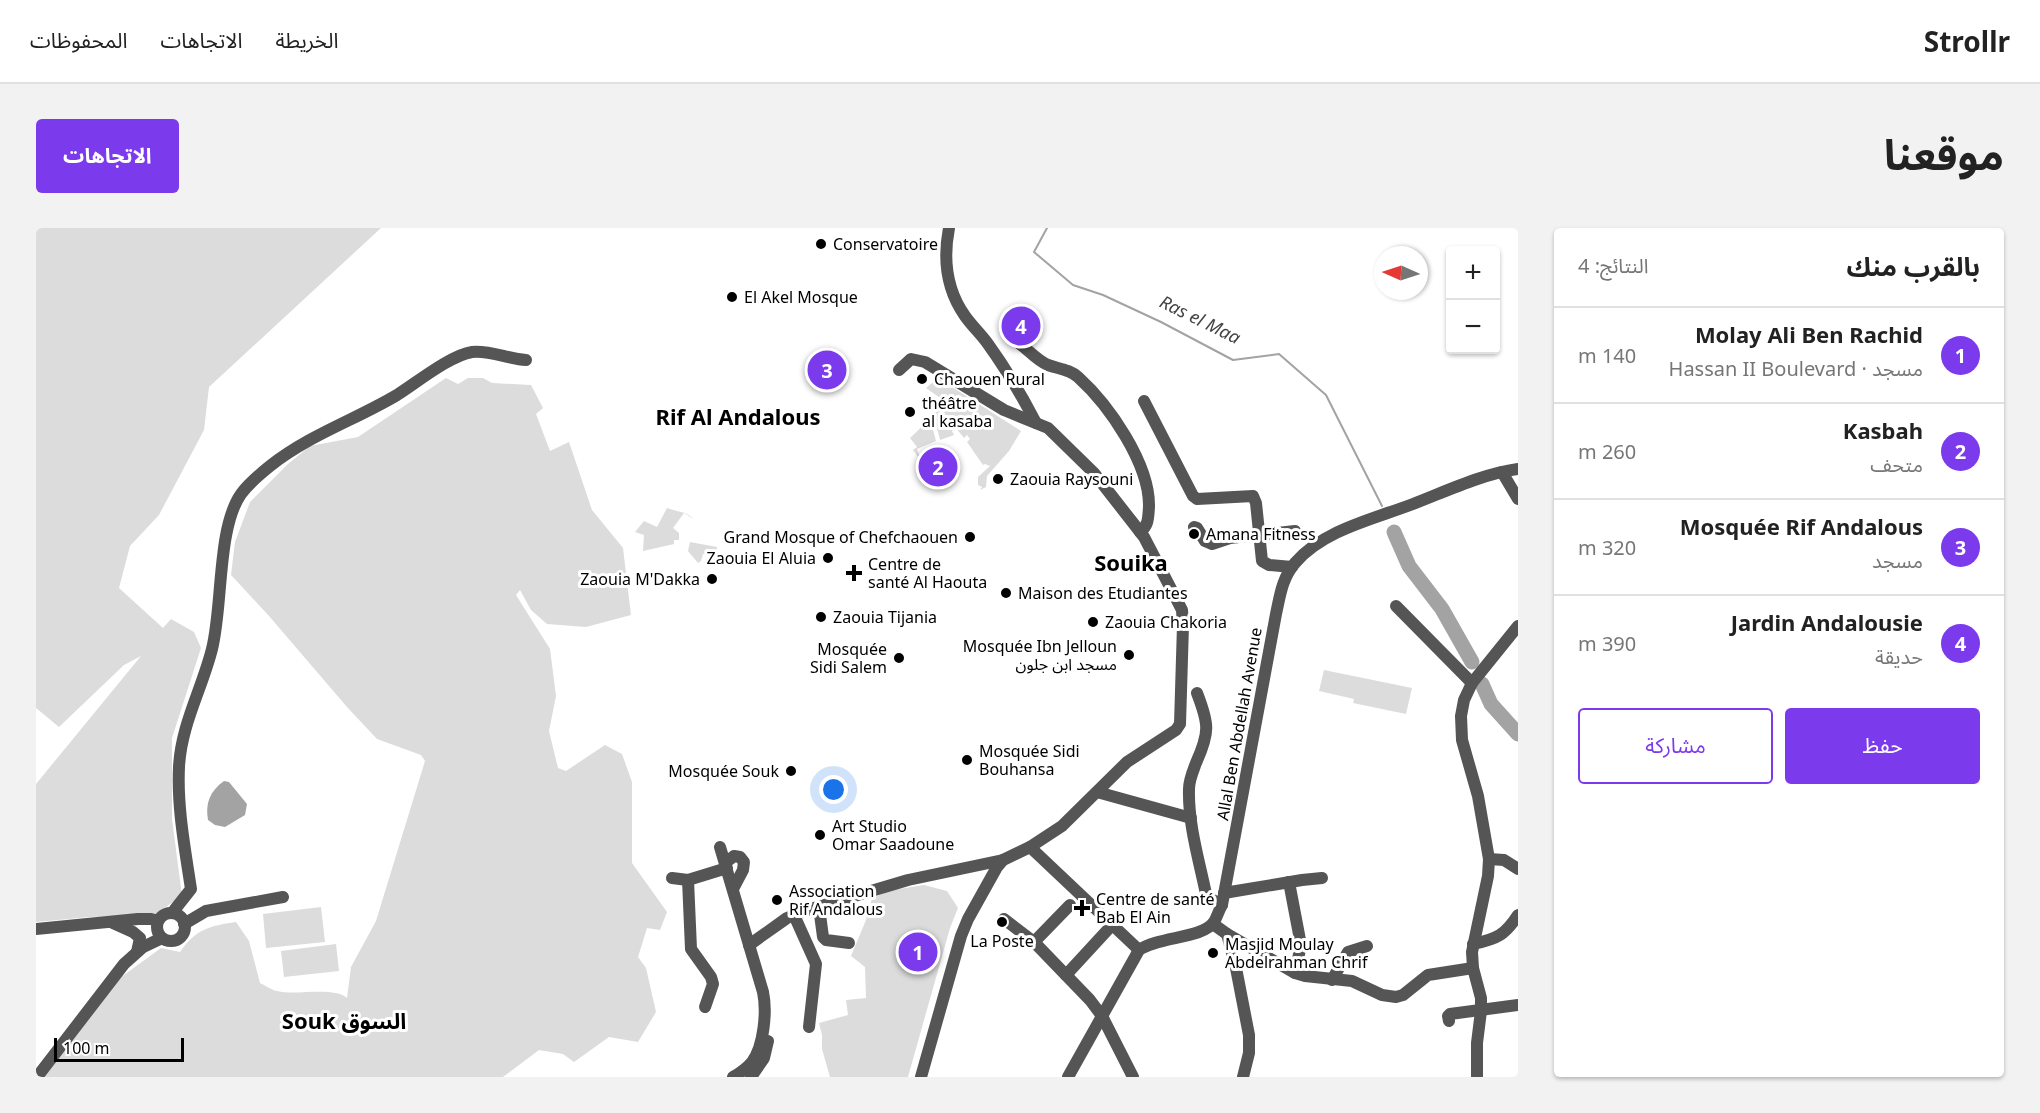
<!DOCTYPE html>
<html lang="ar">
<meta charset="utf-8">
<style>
:root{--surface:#fff;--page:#f2f2f2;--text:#222;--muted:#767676;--line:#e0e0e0;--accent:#7c3aed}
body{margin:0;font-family:"Noto Sans","Noto Sans Arabic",sans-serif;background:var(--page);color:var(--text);direction:rtl}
.controls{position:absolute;right:18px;top:18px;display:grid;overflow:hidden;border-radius:6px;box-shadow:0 2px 4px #0004}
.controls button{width:54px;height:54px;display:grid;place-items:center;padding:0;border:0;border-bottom:2px solid var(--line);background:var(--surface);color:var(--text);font:30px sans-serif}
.compass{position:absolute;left:1338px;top:18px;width:54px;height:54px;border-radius:50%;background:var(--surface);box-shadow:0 2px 4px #0004;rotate:273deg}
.scale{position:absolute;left:18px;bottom:15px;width:130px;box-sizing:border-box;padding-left:6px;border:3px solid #000;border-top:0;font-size:16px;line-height:21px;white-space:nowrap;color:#000;-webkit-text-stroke:4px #fff;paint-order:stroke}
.you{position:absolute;left:798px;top:562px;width:21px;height:21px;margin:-15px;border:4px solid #fff;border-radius:50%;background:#1a73e8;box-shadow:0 0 0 9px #1a73e833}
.badge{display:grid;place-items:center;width:39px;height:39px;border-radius:50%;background:var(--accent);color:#fff;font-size:20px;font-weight:700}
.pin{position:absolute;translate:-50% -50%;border:3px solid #fff;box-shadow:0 2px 6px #0006}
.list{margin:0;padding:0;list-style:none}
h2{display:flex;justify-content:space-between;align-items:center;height:78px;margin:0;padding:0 24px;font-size:26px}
h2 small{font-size:20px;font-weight:400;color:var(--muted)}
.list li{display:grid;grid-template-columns:39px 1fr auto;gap:18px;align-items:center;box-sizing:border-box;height:96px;padding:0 24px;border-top:2px solid var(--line)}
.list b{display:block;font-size:22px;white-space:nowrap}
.list p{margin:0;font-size:20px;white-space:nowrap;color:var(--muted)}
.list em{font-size:20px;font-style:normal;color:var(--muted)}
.actions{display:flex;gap:12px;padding:18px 24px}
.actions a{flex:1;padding:14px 0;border:2px solid var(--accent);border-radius:6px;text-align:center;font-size:21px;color:var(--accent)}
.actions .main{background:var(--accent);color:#fff}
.map{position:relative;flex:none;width:1482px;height:849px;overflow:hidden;direction:ltr;border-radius:6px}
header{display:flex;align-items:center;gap:36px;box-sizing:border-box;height:84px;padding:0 30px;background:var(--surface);border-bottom:2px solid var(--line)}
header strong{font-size:28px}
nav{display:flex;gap:33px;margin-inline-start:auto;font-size:21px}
.intro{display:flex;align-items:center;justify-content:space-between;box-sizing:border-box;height:144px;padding:0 36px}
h1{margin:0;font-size:42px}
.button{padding:15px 27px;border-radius:6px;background:var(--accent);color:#fff;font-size:21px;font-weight:700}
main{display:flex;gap:36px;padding:0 36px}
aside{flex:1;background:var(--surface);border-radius:6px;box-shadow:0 2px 4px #0004}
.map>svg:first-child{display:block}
.green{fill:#dcdcdc}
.water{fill:#a3a3a3}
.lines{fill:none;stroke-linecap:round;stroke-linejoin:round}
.stream{stroke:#a3a3a3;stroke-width:2}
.river{stroke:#a3a3a3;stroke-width:15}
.minor{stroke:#555;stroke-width:12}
.poi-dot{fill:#000;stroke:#fff;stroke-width:2}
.labels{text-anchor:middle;stroke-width:6;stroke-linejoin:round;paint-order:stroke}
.poi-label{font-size:16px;fill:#000;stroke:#fff;text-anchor:start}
.street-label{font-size:16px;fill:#000;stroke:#fff}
.water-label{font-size:18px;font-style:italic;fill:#444;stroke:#fff}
.district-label{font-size:22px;font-weight:bold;fill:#000;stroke:#fff}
</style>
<header>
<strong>Strollr</strong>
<nav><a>الخريطة</a><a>الاتجاهات</a><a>المحفوظات</a></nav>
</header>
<div class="intro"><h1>موقعنا</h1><a class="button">الاتجاهات</a></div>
<main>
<aside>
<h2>بالقرب منك<small>النتائج: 4</small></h2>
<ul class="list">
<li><span class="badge">1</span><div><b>Molay Ali Ben Rachid</b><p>مسجد · Hassan II Boulevard</p></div><em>140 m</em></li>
<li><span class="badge">2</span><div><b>Kasbah</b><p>متحف</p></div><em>260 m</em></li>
<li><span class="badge">3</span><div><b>Mosquée Rif Andalous</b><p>مسجد</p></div><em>320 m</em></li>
<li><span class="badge">4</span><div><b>Jardin Andalousie</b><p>حديقة</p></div><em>390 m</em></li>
</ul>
<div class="actions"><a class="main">حفظ</a><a>مشاركة</a></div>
</aside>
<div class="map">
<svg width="1482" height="849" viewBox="0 0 1482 849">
<rect width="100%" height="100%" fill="#fff"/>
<g class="green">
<path d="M0 0H345L173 159 168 202 123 287 94 318 83 360 127 400 135 391 158 404 165 420 136 510V591L146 668 118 687 54 689 0 694V556L105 428 88 437 23 499 0 480Z"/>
<path d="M410 150 422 156 432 150H447L456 155 495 157 507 180 500 186 514 223 533 214 556 282 587 320 595 387 550 399 511 396 495 382 484 362 480 367 514 421 520 468 513 503 522 540 530 543 569 517 586 526 596 554V635L631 684 624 702 611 700 602 729 610 740 620 784 602 814 573 809 538 834 527 826 503 822 467 849H8L77 755 125 720 144 724C160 701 173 698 200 694L213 713 224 755C229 757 235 762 241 763 261 768 297 758 311 770L315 739 340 693 389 533 385 527 341 511 311 479 233 388 195 347 199 314 214 274 252 236 274 218 322 209Z"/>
<path d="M902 150 985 203 973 223 951 248 950 259 944 262 946 259 942 257V249L954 238 949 236 947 237 931 214 934 211 931 207 928 210 904 180 907 178 904 175 907 172 890 160Z"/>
<path d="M903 181 919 200 916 203 918 207 904 212 900 196 902 194 896 187Z"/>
<path d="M894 191 900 213 881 221 885 233 877 222 881 219 874 210Z"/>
<path d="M631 280C641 284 650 283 658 291L648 285 637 300 643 305V312H638V316L607 323 608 307 599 304 608 293 621 299Z"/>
<path d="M654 314 681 319 680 328 683 329V333L667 326 665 333 662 335 652 323Z"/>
<path d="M1288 442 1376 460 1370 486 1317 475 1318 471 1283 463Z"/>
<path d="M888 657 911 663 922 680 914 700 872 849H794L786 821V807L783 795 812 787 810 772 830 770 829 739 815 728 830 692 836 670 856 662Z"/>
<path d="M285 679 289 714 230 720 227 686Z"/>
<path d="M300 716 303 743 248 749 245 723Z"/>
</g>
<path class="water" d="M188 553 193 554 211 576 209 587 189 599 179 597 172 592C169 575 174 563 188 553Z"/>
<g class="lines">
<path class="stream" d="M1011 0 998 24 1037 57 1067 67 1125 94 1197 132 1243 126 1290 167 1346 278"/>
<g class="river">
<path d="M1358 304 1373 338 1406 381 1436 434"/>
<path d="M1446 456 1455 476 1482 506"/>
</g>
<g class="minor">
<path d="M913 0C907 31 910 61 929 88 936 98 945 106 952 116 970 141 986 168 1000 195"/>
<path d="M975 110C989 117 998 131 1012 137 1023 141 1033 141 1042 149 1073 177 1114 236 1113 279 1112 290 1113 297 1104 304"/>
<path d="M863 142 875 131 889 134 968 182 1012 200 1058 245 1108 309 1146 382 1147 397 1144 496 1140 502 1091 534 1026 598 994 619 967 632 961 639 932 691 925 708 885 849"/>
<path d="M1108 173 1157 268 1161 271 1217 268 1220 275 1226 333 1233 337 1256 339"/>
<path d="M1466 244 1482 271"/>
<path d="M1158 299 1161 300 1169 313 1176 316 1194 310 1259 303"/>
<path d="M1360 378 1436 455"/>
<path d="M1161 465C1173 496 1174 504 1160 535 1157 543 1153 552 1153 561 1152 596 1163 632 1170 666L1175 671 1186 677"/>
<path d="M1061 564 1155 590"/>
<path d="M684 619 727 764C731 783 728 818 716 834 711 840 704 845 697 849"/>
<path d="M994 619 1103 722"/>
<path d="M1453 631 1468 632 1482 641"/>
<path d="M689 635 698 628 704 629 708 634 707 642 697 661"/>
<path d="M636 650 652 652 691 640"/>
<path d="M652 652 655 721 675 749 677 756 669 779"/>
<path d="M1253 654 1265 717 1259 745"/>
<path d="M1188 665 1266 652 1286 650"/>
<path d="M783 679 787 709 790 712 813 715"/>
<path d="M136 685 155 661C149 621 141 579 143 539 145 497 166 461 176 421 187 378 181 300 205 266 213 255 224 246 234 238 273 207 319 192 361 167 380 155 415 127 436 124 454 122 472 131 490 132"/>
<circle cx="135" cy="699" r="14"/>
<path d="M758 687 780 736 773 799"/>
<path d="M968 691 998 714 1054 772 1066 788 1097 849"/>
<path d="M77 695 97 704 104 710 101 724"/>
<path d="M148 696 170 683 247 669"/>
<path d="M1177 696 1191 706 1259 745 1269 748 1316 753 1346 767 1360 769 1367 767 1392 747 1437 740"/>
<path d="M0 701 102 691H115L122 693"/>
<path d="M1191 706 1200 740 1213 807V825L1207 849"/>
<path d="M998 714 1034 677"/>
<path d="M1437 716C1461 711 1469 707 1482 687"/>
<path d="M713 717 751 690 768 683 872 652 967 632"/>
<path d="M1030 747 1077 696"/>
<path d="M1296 752 1312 724 1331 718"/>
<path d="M1413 793 1412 788 1414 786 1482 777"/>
<path d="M1 849 88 736 107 719 126 710"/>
<path d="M715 849 728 830 732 813"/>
<path d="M1032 849 1103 722C1123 708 1166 711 1178 694 1181 689 1183 682 1186 677L1240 386C1244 368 1246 350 1259 335 1287 302 1338 291 1377 276 1411 263 1446 246 1482 241"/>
<path d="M1441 849V815L1445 783V770L1437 740 1436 724 1452 648 1453 631 1442 568 1426 512 1425 488 1428 472 1436 455 1482 398"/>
</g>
</g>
<g class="poi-dot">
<circle cx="785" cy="16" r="6"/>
<circle cx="696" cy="69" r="6"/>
<circle cx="886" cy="151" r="6"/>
<circle cx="874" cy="184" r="6"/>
<circle cx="962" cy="251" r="6"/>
<circle cx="1158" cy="306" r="6"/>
<circle cx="934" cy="309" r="6"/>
<circle cx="792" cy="330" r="6"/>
<path d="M815 336h6v6h6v6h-6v6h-6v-6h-6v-6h6z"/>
<circle cx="676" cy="351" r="6"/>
<circle cx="970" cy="365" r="6"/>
<circle cx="785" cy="389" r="6"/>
<circle cx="1057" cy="394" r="6"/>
<circle cx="1093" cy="427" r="6"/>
<circle cx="863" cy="430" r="6"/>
<circle cx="931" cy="532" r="6"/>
<circle cx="755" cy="543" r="6"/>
<circle cx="784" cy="607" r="6"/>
<circle cx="741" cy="672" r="6"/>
<path d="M1043 671h6v6h6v6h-6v6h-6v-6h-6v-6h6z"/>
<circle cx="966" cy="694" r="6"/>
<circle cx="1177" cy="725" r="6"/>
</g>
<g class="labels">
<g class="poi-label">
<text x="797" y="22">Conservatoire</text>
<text x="708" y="75">El Akel Mosque</text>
<text x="898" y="157">Chaouen Rural</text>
<text x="886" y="181">théâtre<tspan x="886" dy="18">al kasaba</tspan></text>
<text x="974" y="257">Zaouia Raysouni</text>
<text x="1170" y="312">Amana Fitness</text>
<text x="922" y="315" text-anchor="end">Grand Mosque of Chefchaouen</text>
<text x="780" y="336" text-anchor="end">Zaouia El Aluia</text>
<text x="832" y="342">Centre de<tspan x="832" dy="18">santé Al Haouta</tspan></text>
<text x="664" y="357" text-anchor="end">Zaouia M'Dakka</text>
<text x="982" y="371">Maison des Etudiantes</text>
<text x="797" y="395">Zaouia Tijania</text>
<text x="1069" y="400">Zaouia Chakoria</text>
<text x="1081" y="424" text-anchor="end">Mosquée Ibn Jelloun<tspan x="1081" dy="18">مسجد ابن جلون</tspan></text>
<text x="851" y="427" text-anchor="end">Mosquée<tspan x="851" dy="18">Sidi Salem</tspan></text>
<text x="943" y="529">Mosquée Sidi<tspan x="943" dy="18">Bouhansa</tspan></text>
<text x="743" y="549" text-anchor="end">Mosquée Souk</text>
<text x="796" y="604">Art Studio<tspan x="796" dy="18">Omar Saadoune</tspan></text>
<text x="753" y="669">Association<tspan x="753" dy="18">Rif Andalous</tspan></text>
<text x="1060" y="677">Centre de santé<tspan x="1060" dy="18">Bab El Ain</tspan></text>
<text x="966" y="719" text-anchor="middle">La Poste</text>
<text x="1189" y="722">Masjid Moulay<tspan x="1189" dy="18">Abdelrahman Chrif</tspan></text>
</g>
<g class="street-label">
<text transform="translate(1203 496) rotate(-80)" y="6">Allal Ben Abdellah Avenue</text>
</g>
<g class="water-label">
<text transform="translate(1164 92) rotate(26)" y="6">Ras el Maa</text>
</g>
<g class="district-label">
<text x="702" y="197">Rif Al Andalous</text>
<text x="1095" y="343">Souika</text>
<text x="308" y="801">Souk السوق</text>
</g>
</g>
</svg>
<div class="controls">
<button>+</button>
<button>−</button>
</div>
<svg class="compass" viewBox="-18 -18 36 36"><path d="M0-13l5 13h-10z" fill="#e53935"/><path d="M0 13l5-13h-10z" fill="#767676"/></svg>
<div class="scale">100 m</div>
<div class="you"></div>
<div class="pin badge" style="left:882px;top:724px">1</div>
<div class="pin badge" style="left:902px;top:239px">2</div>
<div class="pin badge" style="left:791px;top:142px">3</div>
<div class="pin badge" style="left:985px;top:98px">4</div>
</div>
</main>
